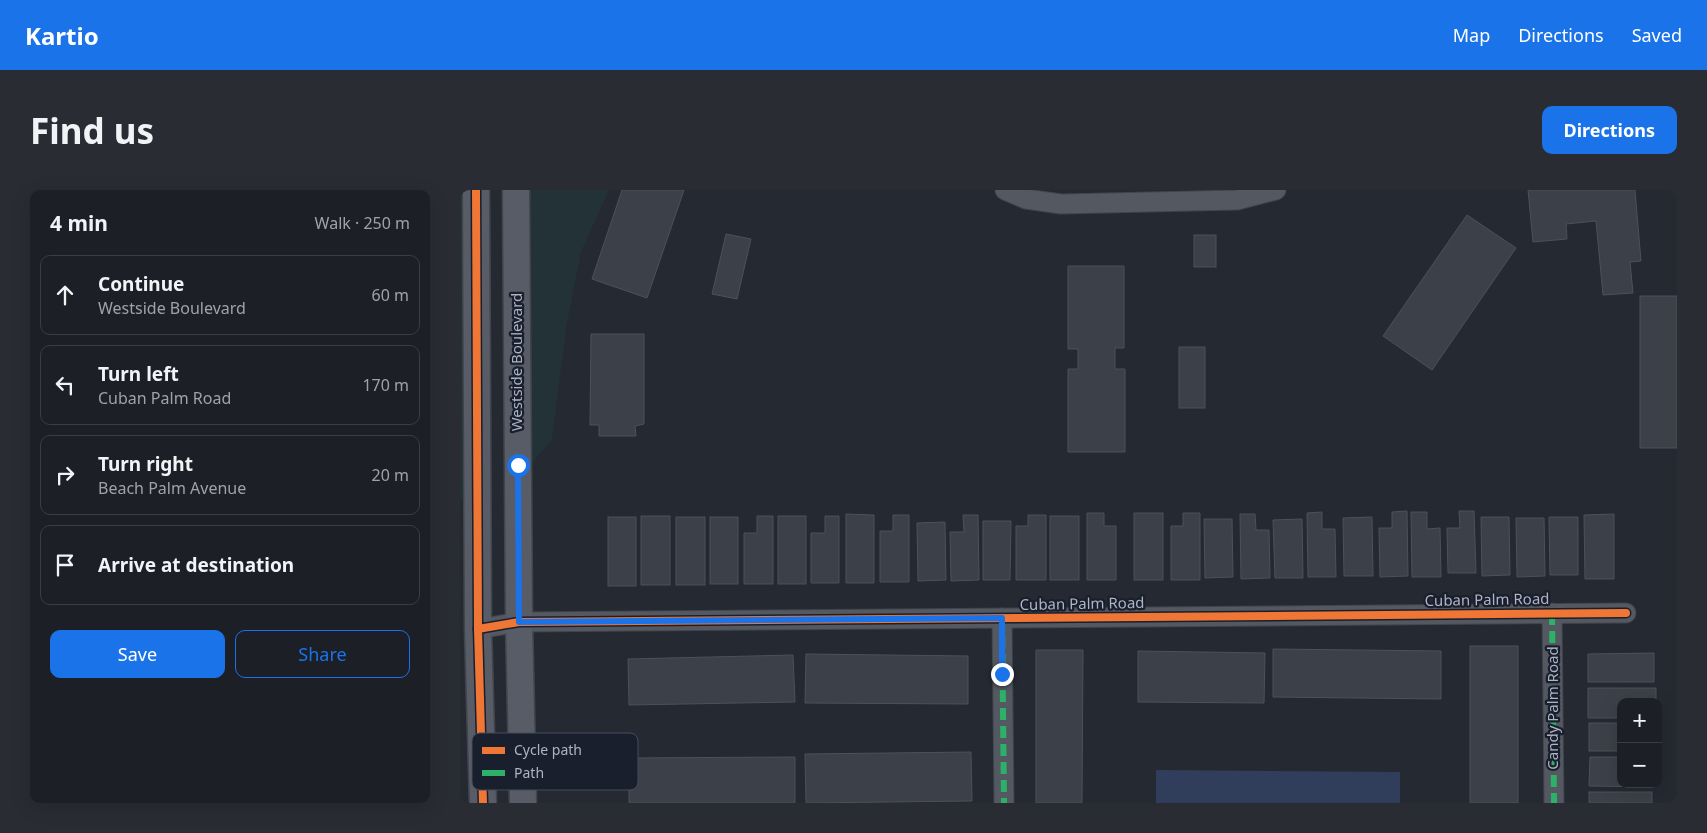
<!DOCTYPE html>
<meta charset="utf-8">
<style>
:root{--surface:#1c1f26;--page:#292c32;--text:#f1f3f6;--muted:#a0a2a7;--line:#3a3d43;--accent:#1a73e8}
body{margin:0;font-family:"Noto Sans",sans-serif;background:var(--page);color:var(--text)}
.controls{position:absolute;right:15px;bottom:15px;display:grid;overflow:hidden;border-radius:10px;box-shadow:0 5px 20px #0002}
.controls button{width:45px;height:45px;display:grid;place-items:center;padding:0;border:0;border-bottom:1px solid var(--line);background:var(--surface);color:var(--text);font:25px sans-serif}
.stop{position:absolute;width:15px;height:15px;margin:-11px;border:4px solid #1a73e8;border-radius:50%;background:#fff}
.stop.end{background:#1a73e8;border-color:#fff;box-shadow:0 1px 5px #0008}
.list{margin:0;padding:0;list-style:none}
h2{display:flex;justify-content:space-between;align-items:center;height:65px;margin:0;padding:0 20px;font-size:21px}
h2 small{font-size:16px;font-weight:400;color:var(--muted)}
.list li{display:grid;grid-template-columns:32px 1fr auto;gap:15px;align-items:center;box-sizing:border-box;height:80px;margin:0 10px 10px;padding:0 10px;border:1px solid var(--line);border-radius:10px}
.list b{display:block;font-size:19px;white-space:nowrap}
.list p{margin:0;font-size:16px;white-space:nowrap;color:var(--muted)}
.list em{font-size:16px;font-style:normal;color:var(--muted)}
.actions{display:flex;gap:10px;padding:15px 20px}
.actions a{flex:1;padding:11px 0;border:1px solid var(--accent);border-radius:10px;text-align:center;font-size:18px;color:var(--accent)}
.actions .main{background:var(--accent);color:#fff}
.icon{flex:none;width:28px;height:28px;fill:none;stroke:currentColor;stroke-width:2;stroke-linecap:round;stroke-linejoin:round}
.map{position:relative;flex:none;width:1217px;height:613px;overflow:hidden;border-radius:10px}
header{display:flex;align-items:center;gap:30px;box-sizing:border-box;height:70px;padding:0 25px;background:var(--accent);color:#fff}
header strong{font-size:24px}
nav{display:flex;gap:28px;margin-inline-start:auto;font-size:18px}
.intro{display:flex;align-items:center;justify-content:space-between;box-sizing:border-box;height:120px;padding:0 30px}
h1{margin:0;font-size:35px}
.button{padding:12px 22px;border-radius:10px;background:var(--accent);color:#fff;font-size:18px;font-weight:700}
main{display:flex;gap:30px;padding:0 30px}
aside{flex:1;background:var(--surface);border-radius:10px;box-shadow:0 5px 20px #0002}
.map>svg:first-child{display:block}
.green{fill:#223237}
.water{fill:#313e5b}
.building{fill:#3c4048;stroke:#4c515a}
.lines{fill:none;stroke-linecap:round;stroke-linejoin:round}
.street-casing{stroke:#41444b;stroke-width:21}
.secondary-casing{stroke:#41444b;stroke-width:29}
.street{stroke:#545860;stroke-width:19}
.secondary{stroke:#585c66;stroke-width:26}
.quiet{stroke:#2db169;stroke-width:6;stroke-dasharray:12 6;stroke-linecap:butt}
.cycleway-casing{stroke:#191f2c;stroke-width:11}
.cycleway{stroke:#f07635;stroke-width:8}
.route{stroke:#1a73e8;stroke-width:6}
.labels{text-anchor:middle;stroke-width:4.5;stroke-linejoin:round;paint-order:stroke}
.street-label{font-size:15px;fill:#adb4c4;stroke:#191f2c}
.key{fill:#191f2c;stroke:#454c5a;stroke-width:1}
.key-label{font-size:14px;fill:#adb4c4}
</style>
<header>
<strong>Kartio</strong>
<nav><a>Map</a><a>Directions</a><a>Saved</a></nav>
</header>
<div class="intro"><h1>Find us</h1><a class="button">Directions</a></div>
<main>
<aside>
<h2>4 min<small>Walk · 250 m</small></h2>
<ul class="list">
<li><svg class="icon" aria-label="ahead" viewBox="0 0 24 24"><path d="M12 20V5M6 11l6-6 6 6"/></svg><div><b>Continue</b><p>Westside Boulevard</p></div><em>60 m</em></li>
<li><svg class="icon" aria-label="left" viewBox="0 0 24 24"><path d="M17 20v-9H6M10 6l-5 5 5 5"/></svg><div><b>Turn left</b><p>Cuban Palm Road</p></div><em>170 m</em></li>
<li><svg class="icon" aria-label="right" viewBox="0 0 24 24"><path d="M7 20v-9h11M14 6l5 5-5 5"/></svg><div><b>Turn right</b><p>Beach Palm Avenue</p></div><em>20 m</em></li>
<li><svg class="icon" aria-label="arrive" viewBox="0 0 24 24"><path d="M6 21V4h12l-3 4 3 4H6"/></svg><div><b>Arrive at destination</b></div></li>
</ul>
<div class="actions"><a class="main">Save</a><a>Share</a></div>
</aside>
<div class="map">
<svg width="1217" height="613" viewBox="0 0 1217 613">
<rect width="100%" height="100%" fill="#252932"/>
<g class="green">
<path d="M0 0H6V307L0 311Z"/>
<path d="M66 0H149L121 62 106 138 92 249 73 272 68 277Z"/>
</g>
<path class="water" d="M696 580 940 582V613H696Z"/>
<g class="building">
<path d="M162 0H224L187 108 132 89Z"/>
<path d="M1068 0H1175L1181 71 1170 72 1173 103 1143 105 1136 31 1106 34 1107 49 1073 52Z"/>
<path d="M1007 25 1056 58 972 180 923 146Z"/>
<path d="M266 44 291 49 277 109 252 104Z"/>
<rect x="734" y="45" width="22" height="32"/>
<path d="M608 76H664V158H655V179H665V262H608V179H618V159H608Z"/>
<rect x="1180" y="106" width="37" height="152"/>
<path d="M131 144H184V234L175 236 176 246H139V235H130Z"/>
<rect x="719" y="157" width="26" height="61"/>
<path d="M947 321 948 386 920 387 919 338H932V322Z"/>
<path d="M999 321H1014L1016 383H988L987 338H1000Z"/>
<path d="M862 322V339H875L876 387H848L847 323Z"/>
<path d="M951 322H967V339L980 338 981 387H952Z"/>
<path d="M627 323H644V336H656V390H627Z"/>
<rect x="674" y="323" width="29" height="67"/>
<path d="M723 323H740V390H711V336H723Z"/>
<path d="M386 324 414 325V393H386Z"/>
<path d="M780 324H795L796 340H809L810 388 781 389Z"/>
<path d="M1154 324V389H1125L1124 325Z"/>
<path d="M433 325H449V392H420V341H433Z"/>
<path d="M503 325H518L519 390 491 391 490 342H504Z"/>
<path d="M568 325H586V390H556V336H568Z"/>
<rect x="181" y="326" width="29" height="69"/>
<path d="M297 326H313V394H284V343H297Z"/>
<rect x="318" y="326" width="28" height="68"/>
<path d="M365 326H379V393H351V343H365Z"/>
<rect x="590" y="326" width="29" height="64"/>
<rect x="148" y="327" width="28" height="69"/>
<rect x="216" y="327" width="29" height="68"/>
<rect x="250" y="327" width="28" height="67"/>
<path d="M912 327 913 386H884L883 328Z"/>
<path d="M1021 327H1049L1050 385 1022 386Z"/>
<path d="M1089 327H1118V385H1090Z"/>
<path d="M1056 328H1084L1085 386 1057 387Z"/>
<path d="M744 329H772L773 387 745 388Z"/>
<path d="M842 329 843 388H815L813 330Z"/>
<path d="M523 331H551L550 390H523Z"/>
<path d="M485 332 486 390 458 391 457 333Z"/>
<rect x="1010" y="456" width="48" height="157"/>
<path d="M813 459 981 461V509L813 507Z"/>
<path d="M576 460H623L622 613H576Z"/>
<path d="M678 461 805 463 804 513 678 512Z"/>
<path d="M1194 463V492H1128V464Z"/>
<path d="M346 464 508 466V514L345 513Z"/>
<path d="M333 465 335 512 169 515 168 469Z"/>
<path d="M1128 498H1196V512H1161V528H1128Z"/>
<rect x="1129" y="533" width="32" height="28"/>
<path d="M511 562 512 611 346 613 345 564Z"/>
<path d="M335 567V613H169V568Z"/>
<path d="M1130 567H1161V594H1192V597L1129 596Z"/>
<rect x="1129" y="602" width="63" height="11"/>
</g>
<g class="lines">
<g class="street-casing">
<g id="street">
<path d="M545 0 566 9 601 14 777 10 816 0"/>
<path d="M1092 423 1094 613"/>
<path d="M542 428 544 613"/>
<path d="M18 439 59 432 1166 423"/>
</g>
</g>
<g class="secondary-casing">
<g id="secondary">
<path d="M16 0 18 439 23 613"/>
<path d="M56 0 59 432 63 613"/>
</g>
</g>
<use href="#street" class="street"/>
<use href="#secondary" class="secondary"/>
<g class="quiet">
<path d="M1092 423 1094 613"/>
<path d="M542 428 544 613"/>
</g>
<g class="cycleway-casing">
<g id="cycleway">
<path d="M16 0 18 439 23 613"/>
<path d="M18 439 59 432 1166 423"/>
</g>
</g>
<use href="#cycleway" class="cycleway"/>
</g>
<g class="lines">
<path class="route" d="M58 275 59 432 542 428V484"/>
</g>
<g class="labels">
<g class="street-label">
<text transform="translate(57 172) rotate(-90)" y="5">Westside Boulevard</text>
<text transform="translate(1027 410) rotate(-1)" y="5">Cuban Palm Road</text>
<text transform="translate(622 414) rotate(-1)" y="5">Cuban Palm Road</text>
<text transform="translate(1093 518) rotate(-90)" y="5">Candy Palm Road</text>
</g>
</g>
<rect x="12" y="543" width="166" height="57" rx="8" class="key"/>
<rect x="22" y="557" width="23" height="7" fill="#f07635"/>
<rect x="22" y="580" width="23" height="6" fill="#2db169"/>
<g class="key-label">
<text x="54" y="565">Cycle path</text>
<text x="54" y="588">Path</text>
</g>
</svg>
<div class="controls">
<button>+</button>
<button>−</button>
</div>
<div class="stop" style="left:58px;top:275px"></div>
<div class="stop end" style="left:542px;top:484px"></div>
</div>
</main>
